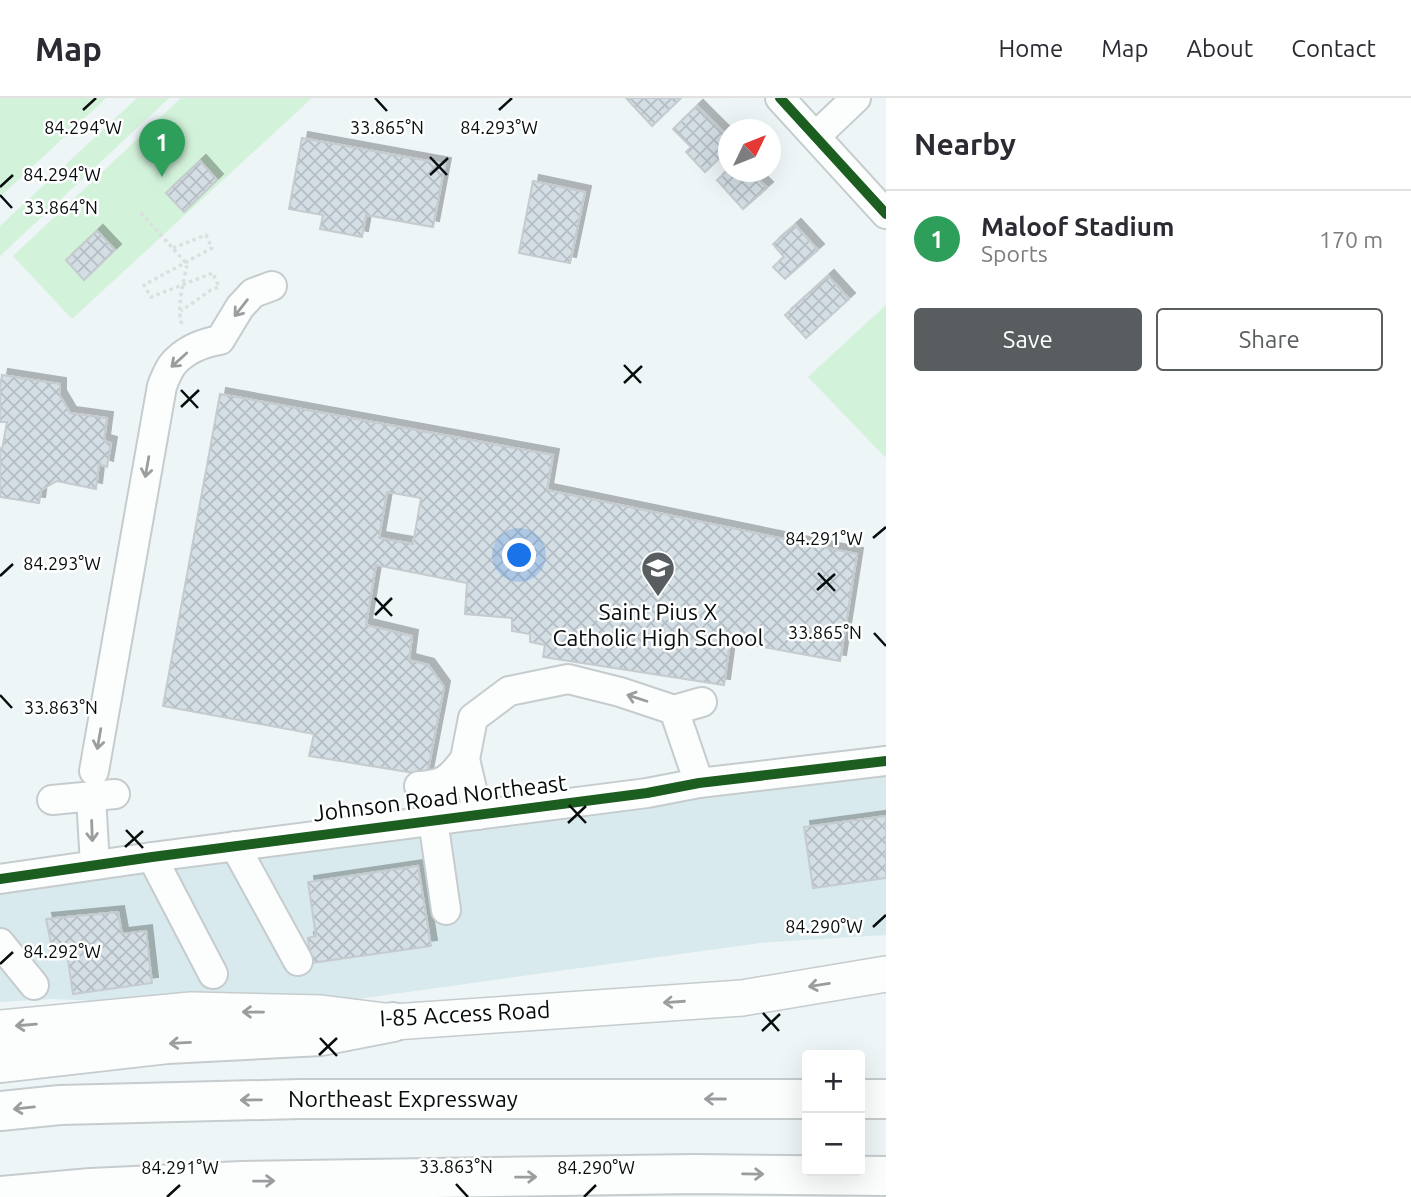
<!DOCTYPE html>
<meta charset="utf-8">
<style>
:root{--surface:#fff;--page:#f7f7f7;--text:#2b2b33;--muted:#7c7c81;--line:#e1e1e2;--accent:#585e5f}
body{margin:0;font-family:Ubuntu,sans-serif;background:var(--page);color:var(--text)}
.controls{position:absolute;right:21px;bottom:21px;display:grid;overflow:hidden;border-radius:7px;box-shadow:0 7px 28px #0002}
.controls button{width:63px;height:63px;display:grid;place-items:center;padding:0;border:0;border-bottom:2px solid var(--line);background:var(--surface);color:var(--text);font:35px sans-serif}
.compass{position:absolute;left:718px;top:21px;width:63px;height:63px;border-radius:50%;background:var(--surface);box-shadow:0 7px 28px #0002;rotate:47deg}
.you{position:absolute;left:520px;top:458px;width:24px;height:24px;margin:-18px;border:5px solid #fff;border-radius:50%;background:#1a73e8;box-shadow:0 0 0 10px #1a73e833}
.badge{display:grid;place-items:center;width:46px;height:46px;border-radius:50%;background:var(--accent);color:#fff;font-size:23px;font-weight:700}
.pin{position:absolute;translate:-50% -58px;filter:drop-shadow(0 2px 4px #0008)}
.pin::after{content:'';position:absolute;top:37px;width:24px;height:21px;background:inherit;clip-path:polygon(0 0,100% 0,50% 100%)}
.list{margin:0;padding:0;list-style:none}
h2{display:flex;justify-content:space-between;align-items:center;height:91px;margin:0;padding:0 28px;font-size:30px}
h2 small{font-size:23px;font-weight:400;color:var(--muted)}
.list li{display:grid;grid-template-columns:46px 1fr auto;gap:21px;align-items:center;box-sizing:border-box;height:98px;padding:0 28px;border-top:2px solid var(--line)}
.list b{display:block;font-size:26px;white-space:nowrap}
.list p{margin:0;font-size:23px;white-space:nowrap;color:var(--muted)}
.list em{font-size:23px;font-style:normal;color:var(--muted)}
.actions{display:flex;gap:14px;padding:21px 28px}
.actions a{flex:1;padding:16px 0;border:2px solid var(--accent);border-radius:7px;text-align:center;font-size:24px;color:var(--accent)}
.actions .main{background:var(--accent);color:#fff}
.map{position:relative;flex:none;width:886px;height:1099px;overflow:hidden}
header{display:flex;align-items:center;gap:42px;box-sizing:border-box;height:98px;padding:0 35px;background:var(--surface);border-bottom:2px solid var(--line)}
header strong{font-size:33px}
nav{display:flex;gap:38px;margin-inline-start:auto;font-size:24px}
main{display:flex}
aside{flex:1;background:var(--surface)}
.map>svg:first-child{display:block}
.built{fill:#d8eaed}
.park{fill:#d3f2da}
.building{fill:url(#building-cross-hatch);stroke:#c5cbce;stroke-width:2;fill-rule:evenodd;filter:url(#shadow)}
.lines{fill:none;stroke-linecap:round;stroke-linejoin:round}
.minor-casing{stroke:#c6cccd;stroke-width:32}
.major-casing{stroke:#c6cccd;stroke-width:38}
.highway-casing{stroke:#c6cccd;stroke-width:42}
.path{stroke:#dcdfdf;stroke-width:3.5;stroke-dasharray:3.5 3.5;stroke-linecap:butt}
.minor{stroke:#fcfefe;stroke-width:28}
.major{stroke:#fcfefe;stroke-width:35}
.highway{stroke:#fcfefe;stroke-width:38}
.cycleway-casing{stroke:#fff;stroke-width:15}
.cycleway{stroke:#1b5e20;stroke-width:10}
.oneway{stroke:#9a9d9e}
.ticks{fill:none;stroke:#070c0d;stroke-width:2.5}
.labels{text-anchor:middle;stroke-width:5;stroke-linejoin:round;paint-order:stroke}
.poi-label{font-size:23px;fill:#070c0d;stroke:#fff}
.street-label{font-size:23px;fill:#070c0d;stroke:#fff}
.ticks-label{font-size:18px;text-anchor:middle;fill:#070c0d;stroke:#fff;stroke-width:5;stroke-linejoin:round;paint-order:stroke}
</style>
<header>
<strong>Map</strong>
<nav><a>Home</a><a>Map</a><a>About</a><a>Contact</a></nav>
</header>
<main>
<div class="map">
<svg width="886" height="1099" viewBox="0 0 886 1099">
<defs>
<pattern id="building-cross-hatch" width="8" height="8" patternUnits="userSpaceOnUse" patternTransform="scale(1.75)"><rect width="8" height="8" fill="#d3dee5"/><path d="M0 0l8 8M0 8l8-8" fill="none" stroke="#b4bdc3"/></pattern>
<filter id="shadow"><feDropShadow dx="6" dy="-6" stdDeviation="0" flood-color="#0004"/></filter>
</defs>
<rect width="100%" height="100%" fill="#edf5f7"/>
<path class="built" d="M886 670V837L760 845 286 911 52 901 0 904V786Z"/>
<g class="park">
<path d="M0 0H106L0 99Z"/>
<path d="M137 0H169L0 158V128Z"/>
<path d="M181 0H312L72 221 13 158Z"/>
<path d="M886 207V360L808 279Z"/>
</g>
<g class="building">
<path d="M626 0H681L652 28Z"/>
<path d="M697 8 729 40V51L705 74 686 54 691 49 673 31Z"/>
<path d="M302 40 445 66 433 129 366 117 362 139 320 131 323 117 289 111Z"/>
<path d="M200 63 217 82 184 114 166 95Z"/>
<path d="M729 71V74H751L767 90 743 111 717 82Z"/>
<path d="M533 83 585 94 570 165 519 155Z"/>
<path d="M795 127 818 152 785 181 773 169 784 159 773 146Z"/>
<path d="M97 133 115 152 84 182 66 162Z"/>
<path d="M828 178 849 201 806 240 785 217Z"/>
<path d="M2 277 60 286V298L70 315 107 320 104 343 111 345 107 369 99 366 96 391 57 383 41 392 39 405 0 399V350L2 351 7 324H0V288Z"/>
<path d="M220 296 553 357 547 392 857 456 840 563 730 543 724 587 543 559 545 547 530 544V536L512 533V520L465 516 467 485 376 467 366 527 412 538 409 562 428 567 444 589 427 677 309 658 314 636 163 608ZM387 394 421 400 413 446 379 440Z"/>
<path d="M886 718V780L813 790 804 729Z"/>
<path d="M418 768 431 848 311 865 308 840 316 838 308 784Z"/>
<path d="M118 814 122 836 146 833 152 885 73 896 67 855H53L46 821Z"/>
</g>
<g class="lines">
<g class="minor-casing">
<g id="minor">
<path d="M780 0 886 116"/>
<path d="M816 38 856 0"/>
<path d="M674 612 702 604"/>
<path d="M94 673 162 288C165 281 168 272 173 266 185 252 202 245 220 242L240 209 253 195 272 188"/>
<path d="M419 688C444 687 450 681 465 661"/>
<path d="M91 699 95 767"/>
<path d="M52 702 115 696"/>
<path d="M478 717 465 661 473 620 509 593 568 581 620 594 674 612 699 685"/>
<path d="M433 722 446 812"/>
<path d="M235 748 298 863"/>
<path d="M152 759 213 876"/>
<path d="M0 781 152 759 647 695 699 685 886 663"/>
<path d="M0 845 34 887"/>
</g>
</g>
<g class="major-casing">
<path id="major" d="M0 930 191 912 321 915 393 924 742 900 886 876"/>
</g>
<g class="highway-casing">
<g id="highway">
<path d="M0 965 167 946 321 938 393 924"/>
<path d="M860 1001H886"/>
<path d="M0 1013 60 1007 300 1001H807"/>
<path d="M0 1098 91 1090 242 1083 693 1076 886 1078"/>
</g>
</g>
<g class="path">
<path d="M141 115 187 166C184 184 175 211 183 229"/>
<path d="M173 150 206 137 212 150 144 187 151 199 213 175 219 189 211 192 181 213"/>
</g>
<use href="#minor" class="minor"/>
<use href="#major" class="major"/>
<use href="#highway" class="highway"/>
<g class="cycleway-casing">
<g id="cycleway">
<path d="M780 0 886 116"/>
<path d="M0 781 152 759 647 695 699 685 886 663"/>
</g>
</g>
<use href="#cycleway" class="cycleway"/>
</g>
<defs><path id="oneway-shaft" d="M-6 0H5M1.5-3L5.5 0L1.5 3" fill="none" stroke-width="1.6" stroke-linecap="round" stroke-linejoin="round" transform="scale(1.75)"/></defs>
<g class="oneway">
<use href="#oneway-shaft" transform="translate(241 210) rotate(128)"/>
<use href="#oneway-shaft" transform="translate(179 262) rotate(138)"/>
<use href="#oneway-shaft" transform="translate(147 369) rotate(100)"/>
<use href="#oneway-shaft" transform="translate(637 600) rotate(-162)"/>
<use href="#oneway-shaft" transform="translate(99 641) rotate(100)"/>
<use href="#oneway-shaft" transform="translate(92 733) rotate(88)"/>
<use href="#oneway-shaft" transform="translate(819 887) rotate(171)"/>
<use href="#oneway-shaft" transform="translate(674 904) rotate(176)"/>
<use href="#oneway-shaft" transform="translate(253 914) rotate(-179)"/>
<use href="#oneway-shaft" transform="translate(26 927) rotate(175)"/>
<use href="#oneway-shaft" transform="translate(180 945) rotate(177)"/>
<use href="#oneway-shaft" transform="translate(715 1001) rotate(-180)"/>
<use href="#oneway-shaft" transform="translate(251 1002) rotate(179)"/>
<use href="#oneway-shaft" transform="translate(24 1010) rotate(174)"/>
<use href="#oneway-shaft" transform="translate(753 1076) rotate(1)"/>
<use href="#oneway-shaft" transform="translate(526 1079) rotate(-1)"/>
<use href="#oneway-shaft" transform="translate(264 1083) rotate(-1)"/>
</g>
<path class="ticks" d="M375 0 387 13M83 12 96 0M499 12 512 0M430 59 447 77M430 77 448 60M0 89 13 77M0 97 12 110M624 267 641 285M624 285 642 268M181 292 198 310M181 309 199 292M873 440 886 429M818 475 835 493M0 478 13 466M817 492 835 476M375 500 392 518M375 517 392 500M874 535 886 548M0 597 12 610M569 707 586 725M568 725 586 708M126 732 143 750M125 749 143 733M873 829 886 817M0 866 13 854M763 915 779 933M762 933 780 916M320 940 337 958M319 957 337 940M456 1086 468 1099M167 1099 180 1087M584 1099 596 1087"/>
<defs>
<g id="school-pin" transform="scale(1.75)"><path d="M0 17L-7.5 6A9.5 9.5 0 1 1 7.5 6Z" fill="#585e5f" stroke="#fff"/><path d="M0-5L7-2L0 1L-7-2ZM-4 1L0 2.5L4 1V4Q0 6-4 4Z" fill="#fff"/></g>
</defs>
<g fill-rule="evenodd">
<use href="#school-pin" x="658" y="470"/>
</g>
<g class="labels">
<g class="poi-label">
<text x="658" y="522">Saint Pius X<tspan x="658" dy="26">Catholic High School</tspan></text>
</g>
<g class="street-label">
<text transform="translate(440 700) rotate(-7)" y="8">Johnson Road Northeast</text>
<text transform="translate(465 916) rotate(-3)" y="8">I-85 Access Road</text>
<text x="403" y="1009">Northeast Expressway</text>
</g>
</g>
<g class="ticks-label">
<text x="83" y="36">84.294°W</text>
<text x="499" y="36">84.293°W</text>
<text x="387" y="36">33.865°N</text>
<text x="62" y="83">84.294°W</text>
<text x="61" y="116">33.864°N</text>
<text x="824" y="447">84.291°W</text>
<text x="62" y="472">84.293°W</text>
<text x="825" y="541">33.865°N</text>
<text x="61" y="616">33.863°N</text>
<text x="824" y="835">84.290°W</text>
<text x="62" y="860">84.292°W</text>
<text x="456" y="1075">33.863°N</text>
<text x="180" y="1076">84.291°W</text>
<text x="596" y="1076">84.290°W</text>
</g>
</svg>
<div class="controls">
<button>+</button>
<button>−</button>
</div>
<svg class="compass" viewBox="-18 -18 36 36"><path d="M0-13l5 13h-10z" fill="#e53935"/><path d="M0 13l5-13h-10z" fill="#7c7c81"/></svg>
<div class="you"></div>
<div class="pin badge" style="left:162px;top:79px;background:#2e9e5b">1</div>
</div>
<aside>
<h2>Nearby<small></small></h2>
<ul class="list">
<li><span class="badge" style="background:#2e9e5b">1</span><div><b>Maloof Stadium</b><p>Sports</p></div><em>170 m</em></li>
</ul>
<div class="actions"><a class="main">Save</a><a>Share</a></div>
</aside>
</main>
